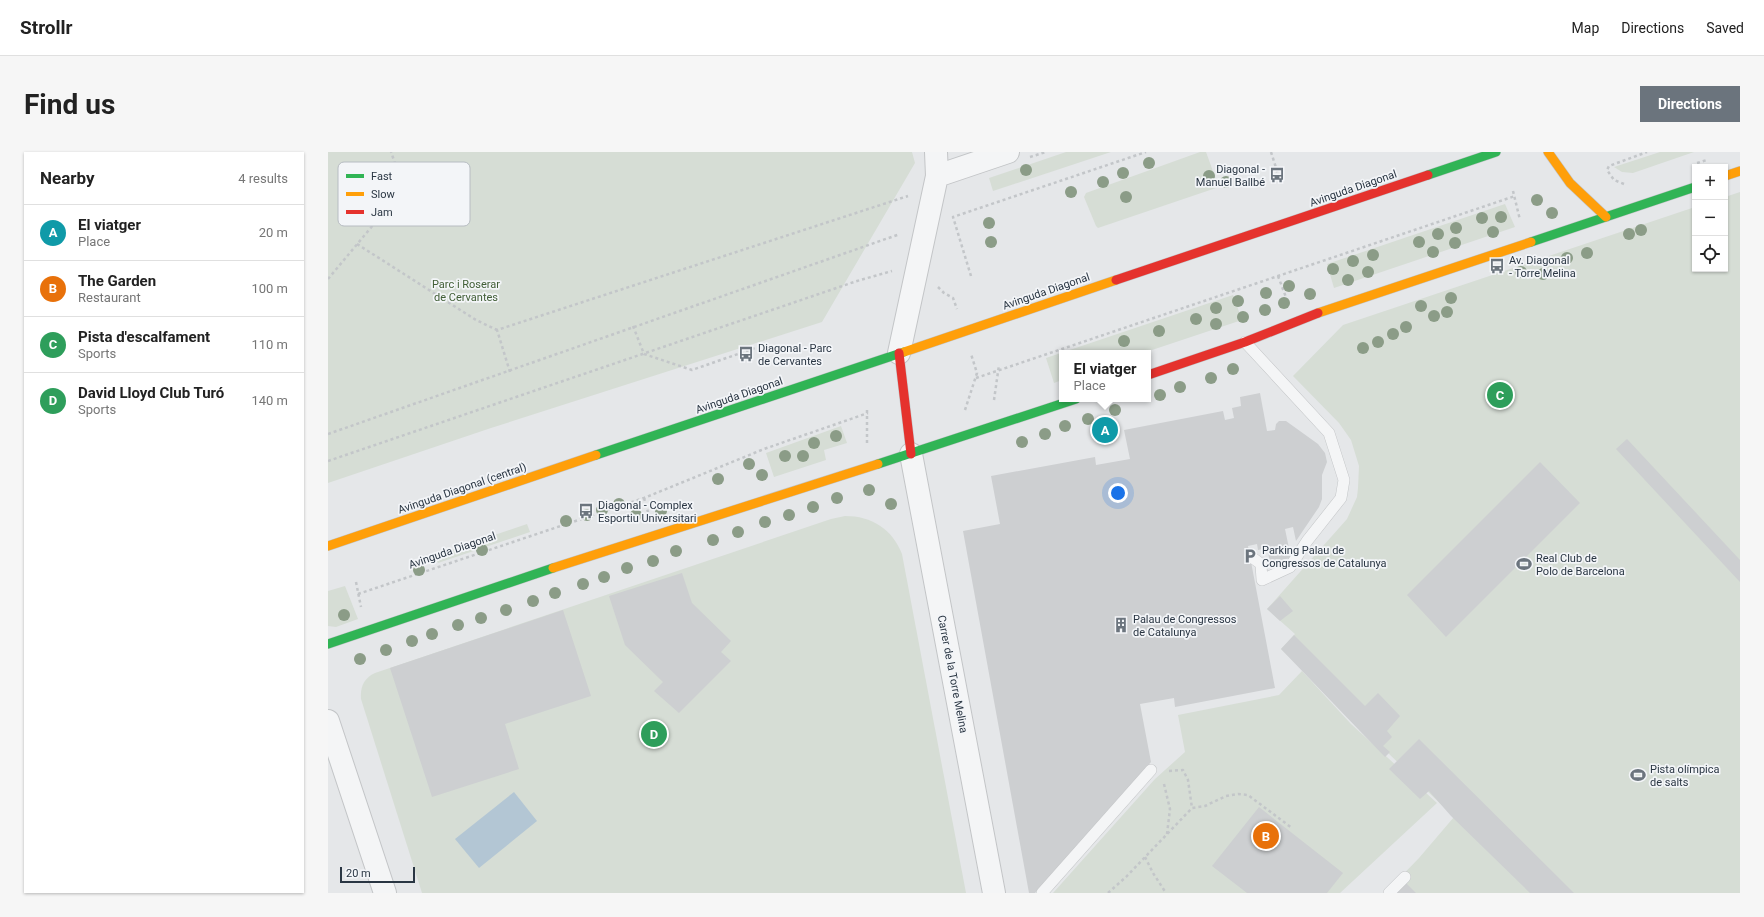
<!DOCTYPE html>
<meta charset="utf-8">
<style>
:root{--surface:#fff;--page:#f6f6f6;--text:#222;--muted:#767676;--line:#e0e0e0;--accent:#6b747d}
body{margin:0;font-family:Roboto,sans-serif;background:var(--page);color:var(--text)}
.controls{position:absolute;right:12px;top:12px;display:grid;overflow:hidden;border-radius:0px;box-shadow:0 1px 3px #0004}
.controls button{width:36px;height:36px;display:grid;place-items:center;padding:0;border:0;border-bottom:1px solid var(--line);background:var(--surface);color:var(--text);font:20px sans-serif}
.scale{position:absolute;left:12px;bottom:10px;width:75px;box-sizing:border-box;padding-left:4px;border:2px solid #2a3643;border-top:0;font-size:11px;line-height:14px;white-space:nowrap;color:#2a3643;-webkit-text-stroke:3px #f3f5f8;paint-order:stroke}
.you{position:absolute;left:790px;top:341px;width:14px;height:14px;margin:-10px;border:3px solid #fff;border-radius:50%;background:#1a73e8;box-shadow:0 0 0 6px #1a73e833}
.badge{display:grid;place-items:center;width:26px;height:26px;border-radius:50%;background:var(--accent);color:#fff;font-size:13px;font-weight:700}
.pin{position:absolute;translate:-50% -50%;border:2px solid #fff;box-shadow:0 1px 4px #0006}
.popup{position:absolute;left:731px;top:198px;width:92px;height:52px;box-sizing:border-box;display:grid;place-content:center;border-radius:0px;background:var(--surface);filter:drop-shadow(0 1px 3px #0005);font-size:13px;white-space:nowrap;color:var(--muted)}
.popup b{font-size:15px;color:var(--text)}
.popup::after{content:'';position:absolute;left:50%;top:100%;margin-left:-8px;border:8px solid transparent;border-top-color:var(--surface)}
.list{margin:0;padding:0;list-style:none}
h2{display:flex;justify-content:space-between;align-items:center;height:52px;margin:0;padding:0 16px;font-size:17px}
h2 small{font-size:13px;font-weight:400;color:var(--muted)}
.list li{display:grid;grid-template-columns:26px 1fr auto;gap:12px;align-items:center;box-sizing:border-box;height:56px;padding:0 16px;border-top:1px solid var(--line)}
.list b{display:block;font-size:15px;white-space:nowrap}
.list p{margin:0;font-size:13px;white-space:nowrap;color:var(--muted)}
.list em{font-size:13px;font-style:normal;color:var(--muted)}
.icon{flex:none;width:22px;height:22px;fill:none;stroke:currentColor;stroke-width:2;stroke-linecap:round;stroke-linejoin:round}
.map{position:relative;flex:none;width:1412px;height:741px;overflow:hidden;border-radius:0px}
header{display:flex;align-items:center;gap:24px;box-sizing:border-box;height:56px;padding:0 20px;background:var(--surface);border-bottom:1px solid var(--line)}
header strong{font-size:19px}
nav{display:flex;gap:22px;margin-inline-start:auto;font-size:14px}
.intro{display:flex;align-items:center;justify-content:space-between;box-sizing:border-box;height:96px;padding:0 24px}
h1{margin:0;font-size:28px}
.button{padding:10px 18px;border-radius:0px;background:var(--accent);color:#fff;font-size:14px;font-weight:700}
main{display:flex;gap:24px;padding:0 24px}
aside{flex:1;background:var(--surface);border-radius:0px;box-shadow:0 1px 3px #0004}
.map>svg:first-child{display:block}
.green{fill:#d6ddd5}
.water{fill:#b3c6d4}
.building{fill:#cdcfd1}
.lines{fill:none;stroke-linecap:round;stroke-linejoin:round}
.lane-casing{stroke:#c3c5c7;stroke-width:12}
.street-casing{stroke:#c3c5c7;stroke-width:24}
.fast-casing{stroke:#c1c4c7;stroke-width:10}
.slow-casing{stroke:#c1c4c7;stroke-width:10}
.jam-casing{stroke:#c1c4c7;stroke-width:10}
.path{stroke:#c3c6c9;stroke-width:2.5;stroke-dasharray:3 3;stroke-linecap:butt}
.lane{stroke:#f4f5f6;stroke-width:11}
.street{stroke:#f4f5f6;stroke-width:22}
.fast{stroke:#30b455;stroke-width:9}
.slow{stroke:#ff9f0a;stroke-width:9}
.jam{stroke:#e5322d;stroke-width:9}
.tree{fill:#8b9c87}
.labels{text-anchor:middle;stroke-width:3.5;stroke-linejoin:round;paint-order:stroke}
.poi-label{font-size:11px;fill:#2a3643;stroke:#f3f5f8;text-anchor:start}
.street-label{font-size:11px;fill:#2a3643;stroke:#f3f5f8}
.park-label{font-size:11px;fill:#425f37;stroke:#f3f5f8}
.key{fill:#f3f5f8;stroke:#b7bcc2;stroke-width:1}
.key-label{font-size:11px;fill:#2a3643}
</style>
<header>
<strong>Strollr</strong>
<nav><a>Map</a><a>Directions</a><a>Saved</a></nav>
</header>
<div class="intro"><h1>Find us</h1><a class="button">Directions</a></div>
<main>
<aside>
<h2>Nearby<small>4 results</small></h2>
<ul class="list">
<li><span class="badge" style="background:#0f9aa8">A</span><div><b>El viatger</b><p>Place</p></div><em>20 m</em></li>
<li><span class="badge" style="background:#e8710a">B</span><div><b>The Garden</b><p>Restaurant</p></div><em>100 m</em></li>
<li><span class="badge" style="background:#2e9e5b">C</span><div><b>Pista d'escalfament</b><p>Sports</p></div><em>110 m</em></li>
<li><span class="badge" style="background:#2e9e5b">D</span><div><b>David Lloyd Club Turó</b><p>Sports</p></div><em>140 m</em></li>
</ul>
</aside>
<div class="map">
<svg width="1412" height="741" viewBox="0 0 1412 741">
<rect width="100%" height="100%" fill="#e5e7e9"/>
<g class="green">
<path d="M0 0H584L587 11 494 170 163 276 0 331Z"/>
<path d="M738 0H783L665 39 661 26Z"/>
<path d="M872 0H878L890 33 888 36 770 76 768 74 756 45 758 41Z"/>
<path d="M1332 0H1366L1305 21 1294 20 1286 15Z"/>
<path d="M1412 40V741H1057L1091 706 1126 665 953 497 967 482 939 457 1019 367 1029 345 1030 336 1031 314 1023 288 1011 271 965 224 1015 173 1367 55V117H1397V45Z"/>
<path d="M1177 52 1187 75 1006 136 999 112Z"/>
<path d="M905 143 914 168 815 201H734V228L726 231 718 206Z"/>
<path d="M513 274 519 291 496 298 498 308 446 325 438 301Z"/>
<path d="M517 364C544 364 564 377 574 402L638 741H94L33 547C32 535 36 526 47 521L503 367Z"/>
<path d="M199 372 202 380 110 411 107 403Z"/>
<path d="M17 434 30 467 8 475 0 474V439Z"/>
<path d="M974 519 1023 572 1109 651 1012 741H725L827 627 857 600 850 563 951 543Z"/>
</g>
<path class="water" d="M186 640 209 669 151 716 127 687Z"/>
<g class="building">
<path d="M932 241 939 279 947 278 948 272 951 269H958L990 292 997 301 999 310 994 323V347L991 355 968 389 965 375 957 377 963 406 942 410 939 396 930 398 929 392 920 394 947 536 847 555 846 546 812 552 823 610 707 741H701L635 379 672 372 663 324 767 305 768 313 802 307 796 278 895 259 897 268 906 266 904 256 913 254 912 245Z"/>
<path d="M1299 287 1412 408V430L1288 297Z"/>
<path d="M1212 310 1252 351 1118 485 1079 443Z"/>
<path d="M354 421 364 451 403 489 393 500 403 509 351 561 326 539 335 530 297 493 281 444Z"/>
<path d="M952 444 965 459 952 469 939 457Z"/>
<path d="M235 458 263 544 177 572 191 617 104 645 62 516Z"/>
<path d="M966 483 1037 554 1050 541 1072 564 1059 579 1064 585 1055 594 1062 600 1057 605 953 497Z"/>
<path d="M1091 587 1246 741H1202L1123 664 1101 639 1092 647 1061 617Z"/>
<path d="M931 655 1015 721 999 741H919L884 714Z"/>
<path d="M1076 729 1088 741H1064Z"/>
</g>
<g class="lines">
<g class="lane-casing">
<g id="lane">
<path d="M917 190 1001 281 1016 328 1013 346 979 389 962 415 934 428 933 412 922 404"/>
<path d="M714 741 823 618"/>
<path d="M1061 741 1077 725"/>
</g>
</g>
<g class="street-casing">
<g id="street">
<path d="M608 0 609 24"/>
<path d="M571 201 609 24 680 0"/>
<path d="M583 302 666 741"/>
<path d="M0 569 57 741"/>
</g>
</g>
<g class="fast-casing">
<g id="fast">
<path d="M1100 23 1168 0"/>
<path d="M1203 90 1367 35"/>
<path d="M268 303 576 200"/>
<path d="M550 312 748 247"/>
<path d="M0 492 225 416"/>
</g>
</g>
<g class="slow-casing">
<g id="slow">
<path d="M1220 0 1242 31 1278 65"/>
<path d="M1397 24 1412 19"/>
<path d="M990 161 1203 90"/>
<path d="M576 200 788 128"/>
<path d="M0 394 268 303"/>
<path d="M225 416 550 312"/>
</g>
</g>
<g class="jam-casing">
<g id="jam">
<path d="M788 128 1100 23"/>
<path d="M571 201 583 302"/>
<path d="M820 223 917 190 990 161"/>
</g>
</g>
<g class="path">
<path d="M943 0 950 22"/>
<path d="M702 5 718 0"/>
<path d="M1369 11 1379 8"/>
<path d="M1296 32 1286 28 1279 18 1281 14 1319 0"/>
<path d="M1185 39 1192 68"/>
<path d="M29 92 148 168 169 178"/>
<path d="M643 124 625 65 818 0"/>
<path d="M950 124 959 148"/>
<path d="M0 127 51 66 67 40 68 14 63 0"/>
<path d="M610 135 616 141 625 146 629 157"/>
<path d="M305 174 316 202 364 218 430 195"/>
<path d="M182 220 169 178 580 44"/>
<path d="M648 226 1187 44"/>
<path d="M666 248 671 213"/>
<path d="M539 258V291"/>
<path d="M637 258 649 221 643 202"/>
<path d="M0 282 572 82"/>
<path d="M0 309 529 129 564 119"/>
<path d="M316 346 320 360"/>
<path d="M28 430 33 455"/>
<path d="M30 442 316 346 436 297 540 261"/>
<path d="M841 619 855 618 860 628 864 656"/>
<path d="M836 632 842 657 839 682"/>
<path d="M817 705 825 721 838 741"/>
<path d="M780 741 798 725 864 656 877 654 898 644 910 642 920 643 964 676"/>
</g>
<use href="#lane" class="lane"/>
<use href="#street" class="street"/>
<use href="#fast" class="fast"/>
<use href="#slow" class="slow"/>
<use href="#jam" class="jam"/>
</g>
<g class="tree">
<circle cx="821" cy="11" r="6"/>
<circle cx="698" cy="18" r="6"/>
<circle cx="795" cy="21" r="6"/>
<circle cx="881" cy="24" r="6"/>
<circle cx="775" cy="30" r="6"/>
<circle cx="898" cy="30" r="6"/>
<circle cx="743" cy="40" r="6"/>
<circle cx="798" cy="45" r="6"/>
<circle cx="1209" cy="48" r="6"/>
<circle cx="1224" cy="61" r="6"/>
<circle cx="1173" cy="65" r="6"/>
<circle cx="1154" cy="66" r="6"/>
<circle cx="661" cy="71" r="6"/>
<circle cx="1128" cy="76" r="6"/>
<circle cx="1313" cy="78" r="6"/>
<circle cx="1165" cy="80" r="6"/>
<circle cx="1110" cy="82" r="6"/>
<circle cx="1301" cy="82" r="6"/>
<circle cx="663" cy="90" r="6"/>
<circle cx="1091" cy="90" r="6"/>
<circle cx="1127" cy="91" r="6"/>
<circle cx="1105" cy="100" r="6"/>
<circle cx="1259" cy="101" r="6"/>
<circle cx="1045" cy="103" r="6"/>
<circle cx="1239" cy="106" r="6"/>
<circle cx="1025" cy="109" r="6"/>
<circle cx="1005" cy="117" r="6"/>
<circle cx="1040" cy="120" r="6"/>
<circle cx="1193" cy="120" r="6"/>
<circle cx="1215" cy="122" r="6"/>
<circle cx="1020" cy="128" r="6"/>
<circle cx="961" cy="134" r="6"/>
<circle cx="938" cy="141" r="6"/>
<circle cx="982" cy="142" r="6"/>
<circle cx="1123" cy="146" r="6"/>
<circle cx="910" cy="149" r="6"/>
<circle cx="956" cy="151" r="6"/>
<circle cx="1093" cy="154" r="6"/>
<circle cx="888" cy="156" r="6"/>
<circle cx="937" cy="158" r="6"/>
<circle cx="1119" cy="160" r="6"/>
<circle cx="1106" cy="164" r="6"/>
<circle cx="915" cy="165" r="6"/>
<circle cx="868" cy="167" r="6"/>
<circle cx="888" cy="172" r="6"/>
<circle cx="1078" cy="175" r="6"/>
<circle cx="831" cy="179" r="6"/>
<circle cx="1065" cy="182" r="6"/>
<circle cx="796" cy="189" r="6"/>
<circle cx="1050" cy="190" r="6"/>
<circle cx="1035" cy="196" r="6"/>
<circle cx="905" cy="217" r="6"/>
<circle cx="883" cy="226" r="6"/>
<circle cx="852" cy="235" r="6"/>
<circle cx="832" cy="243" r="6"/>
<circle cx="787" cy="258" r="6"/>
<circle cx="760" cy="267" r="6"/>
<circle cx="737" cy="274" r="6"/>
<circle cx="717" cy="282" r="6"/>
<circle cx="508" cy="284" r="6"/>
<circle cx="694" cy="290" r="6"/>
<circle cx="486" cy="291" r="6"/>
<circle cx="457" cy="304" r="6"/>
<circle cx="475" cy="304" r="6"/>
<circle cx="421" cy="312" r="6"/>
<circle cx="434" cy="323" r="6"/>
<circle cx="390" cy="327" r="6"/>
<circle cx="541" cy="338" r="6"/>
<circle cx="509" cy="346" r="6"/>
<circle cx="291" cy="352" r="6"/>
<circle cx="563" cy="352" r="6"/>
<circle cx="485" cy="355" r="6"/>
<circle cx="274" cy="358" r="6"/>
<circle cx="333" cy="359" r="6"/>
<circle cx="259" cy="363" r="6"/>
<circle cx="308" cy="363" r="6"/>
<circle cx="461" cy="363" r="6"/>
<circle cx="238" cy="369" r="6"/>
<circle cx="437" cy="370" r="6"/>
<circle cx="410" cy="380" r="6"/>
<circle cx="385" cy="388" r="6"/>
<circle cx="154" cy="398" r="6"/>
<circle cx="348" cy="399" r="6"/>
<circle cx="325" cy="409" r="6"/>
<circle cx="299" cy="416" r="6"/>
<circle cx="91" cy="418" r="6"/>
<circle cx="276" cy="425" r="6"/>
<circle cx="255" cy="432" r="6"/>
<circle cx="227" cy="441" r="6"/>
<circle cx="205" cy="449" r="6"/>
<circle cx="178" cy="458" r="6"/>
<circle cx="16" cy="463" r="6"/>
<circle cx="153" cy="466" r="6"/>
<circle cx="130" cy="473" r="6"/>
<circle cx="104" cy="482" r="6"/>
<circle cx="84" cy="489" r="6"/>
<circle cx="58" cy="498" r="6"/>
<circle cx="32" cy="507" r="6"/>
</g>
<defs>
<g id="bus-bare" transform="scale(1.2)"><path d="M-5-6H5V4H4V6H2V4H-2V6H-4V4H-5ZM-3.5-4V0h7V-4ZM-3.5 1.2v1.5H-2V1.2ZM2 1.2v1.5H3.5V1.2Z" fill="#6b747d" stroke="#f3f5f8" stroke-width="2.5" paint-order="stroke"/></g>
<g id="parking-bare" transform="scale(1.2)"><path d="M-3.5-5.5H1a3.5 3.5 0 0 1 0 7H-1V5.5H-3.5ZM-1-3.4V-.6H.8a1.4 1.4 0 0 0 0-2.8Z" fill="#6b747d" stroke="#f3f5f8" stroke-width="2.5" paint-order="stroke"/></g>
<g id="stadium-bare" transform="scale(1.2)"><path d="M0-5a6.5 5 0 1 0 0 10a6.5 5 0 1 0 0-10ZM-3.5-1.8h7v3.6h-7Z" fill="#6b747d" stroke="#f3f5f8" stroke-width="2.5" paint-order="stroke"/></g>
<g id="building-bare" transform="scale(1.2)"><path d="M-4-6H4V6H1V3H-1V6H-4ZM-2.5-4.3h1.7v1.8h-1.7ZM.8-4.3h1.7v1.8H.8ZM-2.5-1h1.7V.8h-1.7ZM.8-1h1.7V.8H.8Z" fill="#6b747d" stroke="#f3f5f8" stroke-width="2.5" paint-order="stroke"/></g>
</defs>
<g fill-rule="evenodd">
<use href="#bus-bare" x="949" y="23"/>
<use href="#bus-bare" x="1169" y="114"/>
<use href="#bus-bare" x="418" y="202"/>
<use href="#bus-bare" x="258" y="359"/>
<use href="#parking-bare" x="922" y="404"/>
<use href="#stadium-bare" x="1196" y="412"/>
<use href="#building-bare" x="793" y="473"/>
<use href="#stadium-bare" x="1310" y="623"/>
</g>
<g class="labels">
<g class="poi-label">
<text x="937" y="21" text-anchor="end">Diagonal -<tspan x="937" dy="13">Manuel Ballbé</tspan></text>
<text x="1181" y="112">Av. Diagonal<tspan x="1181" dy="13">- Torre Melina</tspan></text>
<text x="430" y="200">Diagonal - Parc<tspan x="430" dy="13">de Cervantes</tspan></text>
<text x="270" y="357">Diagonal - Complex<tspan x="270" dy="13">Esportiu Universitari</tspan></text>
<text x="934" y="402">Parking Palau de<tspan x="934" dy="13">Congressos de Catalunya</tspan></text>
<text x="1208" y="410">Real Club de<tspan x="1208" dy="13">Polo de Barcelona</tspan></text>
<text x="805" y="471">Palau de Congressos<tspan x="805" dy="13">de Catalunya</tspan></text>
<text x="1322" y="621">Pista olímpica<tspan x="1322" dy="13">de salts</tspan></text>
</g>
<g class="street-label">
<text transform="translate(1025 36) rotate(-19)" y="4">Avinguda Diagonal</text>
<text transform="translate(718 139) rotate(-19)" y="4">Avinguda Diagonal</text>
<text transform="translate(411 243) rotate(-19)" y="4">Avinguda Diagonal</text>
<text transform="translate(134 336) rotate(-19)" y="4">Avinguda Diagonal (central)</text>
<text transform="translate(124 398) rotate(-19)" y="4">Avinguda Diagonal</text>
<text transform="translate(625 522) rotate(79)" y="4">Carrer de la Torre Melina</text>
</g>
<g class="park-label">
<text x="138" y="136">Parc i Roserar<tspan x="138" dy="13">de Cervantes</tspan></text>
</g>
</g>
<rect x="10" y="10" width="132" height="64" rx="6" class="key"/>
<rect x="18" y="22" width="18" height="4" fill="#30b455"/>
<rect x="18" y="40" width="18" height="4" fill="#ff9f0a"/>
<rect x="18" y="58" width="18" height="4" fill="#e5322d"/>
<g class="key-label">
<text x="43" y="28">Fast</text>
<text x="43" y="46">Slow</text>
<text x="43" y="64">Jam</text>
</g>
</svg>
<div class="controls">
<button>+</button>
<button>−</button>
<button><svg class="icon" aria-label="locate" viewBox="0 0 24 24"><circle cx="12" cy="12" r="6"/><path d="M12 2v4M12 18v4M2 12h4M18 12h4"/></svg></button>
</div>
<div class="scale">20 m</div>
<div class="you"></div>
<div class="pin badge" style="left:777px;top:278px;background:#0f9aa8">A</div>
<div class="popup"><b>El viatger</b>Place</div>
<div class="pin badge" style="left:938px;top:684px;background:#e8710a">B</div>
<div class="pin badge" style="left:1172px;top:243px;background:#2e9e5b">C</div>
<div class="pin badge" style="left:326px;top:582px;background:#2e9e5b">D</div>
</div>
</main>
